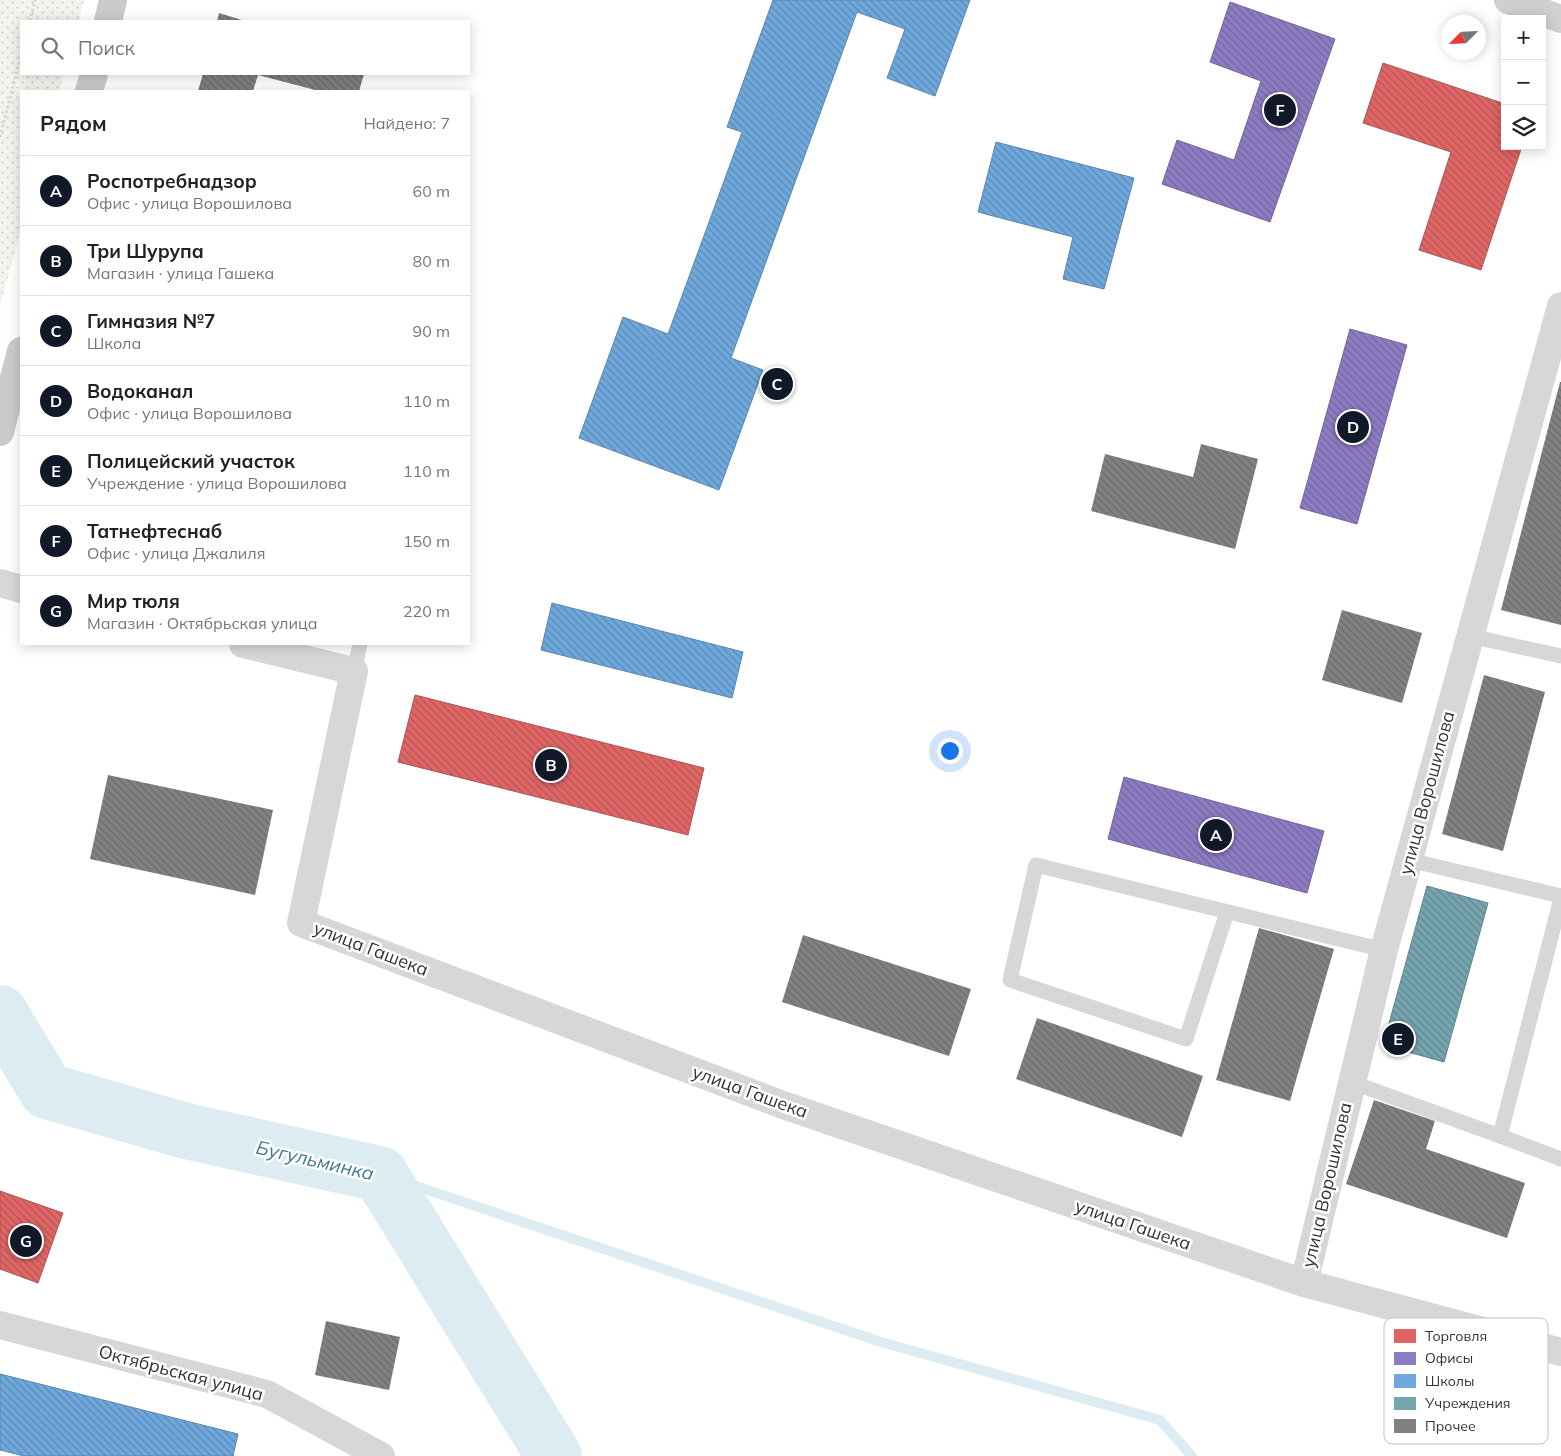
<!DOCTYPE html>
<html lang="ru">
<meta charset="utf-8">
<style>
:root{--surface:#fff;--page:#f2f2f2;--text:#222;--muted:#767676;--line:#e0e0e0;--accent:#111827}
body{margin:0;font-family:Mulish,sans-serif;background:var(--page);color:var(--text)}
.controls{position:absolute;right:15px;top:15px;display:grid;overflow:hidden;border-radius:0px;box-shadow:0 2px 12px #0003}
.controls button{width:45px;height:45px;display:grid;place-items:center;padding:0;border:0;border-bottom:1px solid var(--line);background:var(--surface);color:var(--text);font:25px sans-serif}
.compass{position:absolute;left:1441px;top:15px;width:45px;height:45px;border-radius:50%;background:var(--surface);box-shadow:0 2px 12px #0003;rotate:246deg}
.you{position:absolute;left:949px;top:750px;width:18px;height:18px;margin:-12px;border:4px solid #fff;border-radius:50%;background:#1a73e8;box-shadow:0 0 0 8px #1a73e833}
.badge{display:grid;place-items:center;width:32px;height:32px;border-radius:50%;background:var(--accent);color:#fff;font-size:16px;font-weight:700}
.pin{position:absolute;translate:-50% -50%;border:2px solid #fff;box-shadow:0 1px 5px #0006}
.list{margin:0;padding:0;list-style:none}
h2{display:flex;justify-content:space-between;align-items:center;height:65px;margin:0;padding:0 20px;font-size:21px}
h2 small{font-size:16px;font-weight:400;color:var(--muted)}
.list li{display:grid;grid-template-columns:32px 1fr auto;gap:15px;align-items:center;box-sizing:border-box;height:70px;padding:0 20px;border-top:1px solid var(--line)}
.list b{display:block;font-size:19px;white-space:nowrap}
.list p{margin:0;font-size:16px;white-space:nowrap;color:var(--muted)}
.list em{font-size:16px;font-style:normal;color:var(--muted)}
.icon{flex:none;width:28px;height:28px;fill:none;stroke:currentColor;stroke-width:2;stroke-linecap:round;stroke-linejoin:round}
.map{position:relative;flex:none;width:1561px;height:1456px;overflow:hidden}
.search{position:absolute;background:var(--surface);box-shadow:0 2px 12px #0003;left:20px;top:20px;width:450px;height:55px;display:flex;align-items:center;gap:12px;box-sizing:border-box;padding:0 18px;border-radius:0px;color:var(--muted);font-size:19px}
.panel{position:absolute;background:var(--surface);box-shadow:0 2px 12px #0003;left:20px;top:90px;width:450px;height:555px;border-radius:0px}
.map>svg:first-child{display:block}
.grass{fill:url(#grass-dots)}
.shops{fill:url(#shops-back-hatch);stroke:#ac5757}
.offices{fill:url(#offices-back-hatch);stroke:#736698}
.schools{fill:url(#schools-back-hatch);stroke:#5d85a9}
.public{fill:url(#public-back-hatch);stroke:#62838a}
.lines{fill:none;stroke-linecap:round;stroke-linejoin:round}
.stream{stroke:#ddebf3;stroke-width:10}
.river{stroke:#ddebf3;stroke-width:56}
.building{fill:url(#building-back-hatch)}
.path{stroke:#d6d6d6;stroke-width:3;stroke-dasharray:2.5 2.5;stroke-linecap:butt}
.lane{stroke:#d7d7d7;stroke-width:15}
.street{stroke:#d7d7d7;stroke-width:28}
.secondary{stroke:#d0d0d0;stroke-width:28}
.primary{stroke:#cacaca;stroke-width:28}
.labels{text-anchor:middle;stroke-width:5;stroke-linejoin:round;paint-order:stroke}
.street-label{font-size:18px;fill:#333;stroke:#fff}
.water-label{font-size:19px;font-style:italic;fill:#3f7597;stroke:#fff}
.key{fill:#fff;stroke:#c2c2c2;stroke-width:1}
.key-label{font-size:14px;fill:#333}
</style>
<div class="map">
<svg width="1561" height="1456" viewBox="0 0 1561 1456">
<defs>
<pattern id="grass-dots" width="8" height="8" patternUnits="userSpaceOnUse" patternTransform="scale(1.25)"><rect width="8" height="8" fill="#f1f5ed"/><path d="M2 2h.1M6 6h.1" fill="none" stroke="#cfd2cc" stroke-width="1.8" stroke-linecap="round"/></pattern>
<pattern id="shops-back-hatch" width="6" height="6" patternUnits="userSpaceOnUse" patternTransform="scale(1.25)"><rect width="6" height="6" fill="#e06666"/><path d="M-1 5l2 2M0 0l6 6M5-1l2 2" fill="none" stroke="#b65555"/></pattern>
<pattern id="offices-back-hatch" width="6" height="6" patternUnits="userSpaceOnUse" patternTransform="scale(1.25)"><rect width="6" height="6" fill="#8e7cc3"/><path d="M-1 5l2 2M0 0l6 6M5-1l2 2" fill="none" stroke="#75669f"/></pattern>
<pattern id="schools-back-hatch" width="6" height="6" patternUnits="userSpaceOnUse" patternTransform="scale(1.25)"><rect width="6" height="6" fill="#6fa8dc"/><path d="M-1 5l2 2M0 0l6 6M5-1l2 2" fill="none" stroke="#5c89b3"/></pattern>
<pattern id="public-back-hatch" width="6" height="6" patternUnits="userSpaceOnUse" patternTransform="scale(1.25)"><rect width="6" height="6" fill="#76a5af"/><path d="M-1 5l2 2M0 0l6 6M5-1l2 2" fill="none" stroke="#61878f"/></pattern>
<pattern id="building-back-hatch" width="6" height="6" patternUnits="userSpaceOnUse" patternTransform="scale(1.25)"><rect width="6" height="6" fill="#818181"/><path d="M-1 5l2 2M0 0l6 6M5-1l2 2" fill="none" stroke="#6a6a6a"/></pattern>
</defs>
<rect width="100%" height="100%" fill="#fff"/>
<path class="grass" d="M0 0H84L79 21H21V74H64L59 91H21V229L0 306Z"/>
<g class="shops">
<path d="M1383 63 1505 104V146H1522L1481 270 1419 250 1451 152 1363 123Z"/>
<path d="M415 695 704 768 688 835 398 762Z"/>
<path d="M0 1191 63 1213 38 1283 0 1269Z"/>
</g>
<g class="offices">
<path d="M1230 2 1335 39 1270 222 1162 184 1177 140 1234 160 1261 81 1210 62Z"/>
<path d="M1350 329 1407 345 1357 524 1300 508Z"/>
<path d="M1124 777 1324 831 1307 893 1108 839Z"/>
</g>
<g class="schools">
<path d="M773 0H970L935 96 887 78 905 29 857 12 731 358 763 370 719 490 579 438 623 317 668 334 742 132 727 127Z"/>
<path d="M996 142 1134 178 1104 289 1063 279 1073 237 978 212Z"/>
<path d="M552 603 743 652 732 698 541 650Z"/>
<path d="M0 1374 238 1434 233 1456H24L0 1450Z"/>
</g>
<path class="public" d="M1427 886 1488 903 1444 1062 1383 1045Z"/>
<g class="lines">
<path class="stream" d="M380 1174 881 1342 1160 1420 1192 1456"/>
<path class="river" d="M0 1013 47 1091 186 1131 380 1174 554 1456"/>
</g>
<g class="building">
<path d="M219 13 245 21H217Z"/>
<path d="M203 74H364L359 91H319L258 75 253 91H198Z"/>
<path d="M1560 382H1561V625L1501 610Z"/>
<path d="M1201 444 1258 459 1235 549 1091 511 1105 454 1193 477Z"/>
<path d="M1342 610 1422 633 1402 703 1322 680Z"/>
<path d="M1484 675 1545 692 1503 851 1442 834Z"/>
<path d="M108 775 273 810 255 895 90 859Z"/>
<path d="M1259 928 1334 949 1290 1101 1216 1080Z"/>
<path d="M803 935 971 989 949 1056 782 1002Z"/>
<path d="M1037 1018 1203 1076 1182 1137 1016 1079Z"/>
<path d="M1374 1100 1435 1121 1426 1149 1525 1183 1507 1238 1346 1184Z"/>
<path d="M326 1321 400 1337 389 1390 315 1375Z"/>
</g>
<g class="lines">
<g class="path">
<path d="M30 21 35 0"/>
<path d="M0 137 21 55"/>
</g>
<g class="lane">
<path d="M1470 636 1561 656"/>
<path d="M354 671 360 644"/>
<path d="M1409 860 1561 896"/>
<path d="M1561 898 1500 1136 1561 1159"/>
<path d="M1227 912 1186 1039 1010 980 1036 865 1384 950"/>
<path d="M1351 1082 1500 1136"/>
</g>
<g class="street">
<path d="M0 583 21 589"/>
<path d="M243 644 354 671 301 923 786 1106 1304 1283 1561 1352"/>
<path d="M1304 1283 1384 950 1561 306"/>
<path d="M0 1325 267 1394 381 1456"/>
</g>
<path class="secondary" d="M1508 0 1561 19"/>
<g class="primary">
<path d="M108 21 113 0"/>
<path d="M89 91 94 74"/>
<path d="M0 432 21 351"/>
</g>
</g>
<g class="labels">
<g class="street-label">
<text transform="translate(1427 793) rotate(-75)" y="6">улица Ворошилова</text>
<text transform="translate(371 949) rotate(21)" y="6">улица Гашека</text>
<text transform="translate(750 1092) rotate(20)" y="6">улица Гашека</text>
<text transform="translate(1327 1185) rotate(-77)" y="6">улица Ворошилова</text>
<text transform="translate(1133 1225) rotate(19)" y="6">улица Гашека</text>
<text transform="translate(181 1373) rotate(15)" y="6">Октябрьская улица</text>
</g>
<g class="water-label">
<text transform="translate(315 1160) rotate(13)" y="7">Бугульминка</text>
</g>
</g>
<rect x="1384" y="1318" width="164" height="126" rx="8" class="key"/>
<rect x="1394" y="1329" width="22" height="14" fill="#e06666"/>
<rect x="1394" y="1352" width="22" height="13" fill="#8e7cc3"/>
<rect x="1394" y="1374" width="22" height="14" fill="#6fa8dc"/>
<rect x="1394" y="1397" width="22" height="13" fill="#76a5af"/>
<rect x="1394" y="1419" width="22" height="14" fill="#818181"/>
<g class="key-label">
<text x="1425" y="1341">Торговля</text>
<text x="1425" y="1363">Офисы</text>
<text x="1425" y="1386">Школы</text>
<text x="1425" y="1408">Учреждения</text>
<text x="1425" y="1431">Прочее</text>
</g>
</svg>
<div class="controls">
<button>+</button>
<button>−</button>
<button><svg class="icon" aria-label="layers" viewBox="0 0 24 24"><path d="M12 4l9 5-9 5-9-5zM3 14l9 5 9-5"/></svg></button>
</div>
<svg class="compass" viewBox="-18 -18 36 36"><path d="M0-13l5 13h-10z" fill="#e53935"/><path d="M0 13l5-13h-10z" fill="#767676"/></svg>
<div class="you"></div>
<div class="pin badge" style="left:1216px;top:835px">A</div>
<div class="pin badge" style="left:551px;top:765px">B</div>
<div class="pin badge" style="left:777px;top:384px">C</div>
<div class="pin badge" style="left:1353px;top:427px">D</div>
<div class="pin badge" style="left:1398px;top:1039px">E</div>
<div class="pin badge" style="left:1280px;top:110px">F</div>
<div class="pin badge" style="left:26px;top:1241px">G</div>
<div class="search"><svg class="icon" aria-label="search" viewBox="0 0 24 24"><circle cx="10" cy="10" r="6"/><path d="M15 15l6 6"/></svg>Поиск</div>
<section class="panel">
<h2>Рядом<small>Найдено: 7</small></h2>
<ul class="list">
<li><span class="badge">A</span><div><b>Роспотребнадзор</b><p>Офис · улица Ворошилова</p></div><em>60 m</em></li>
<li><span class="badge">B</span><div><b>Три Шурупа</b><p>Магазин · улица Гашека</p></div><em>80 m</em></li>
<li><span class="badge">C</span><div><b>Гимназия №7</b><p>Школа</p></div><em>90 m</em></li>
<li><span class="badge">D</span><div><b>Водоканал</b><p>Офис · улица Ворошилова</p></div><em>110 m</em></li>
<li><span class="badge">E</span><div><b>Полицейский участок</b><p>Учреждение · улица Ворошилова</p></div><em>110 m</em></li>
<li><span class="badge">F</span><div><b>Татнефтеснаб</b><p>Офис · улица Джалиля</p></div><em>150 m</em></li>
<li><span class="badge">G</span><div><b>Мир тюля</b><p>Магазин · Октябрьская улица</p></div><em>220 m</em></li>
</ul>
</section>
</div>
